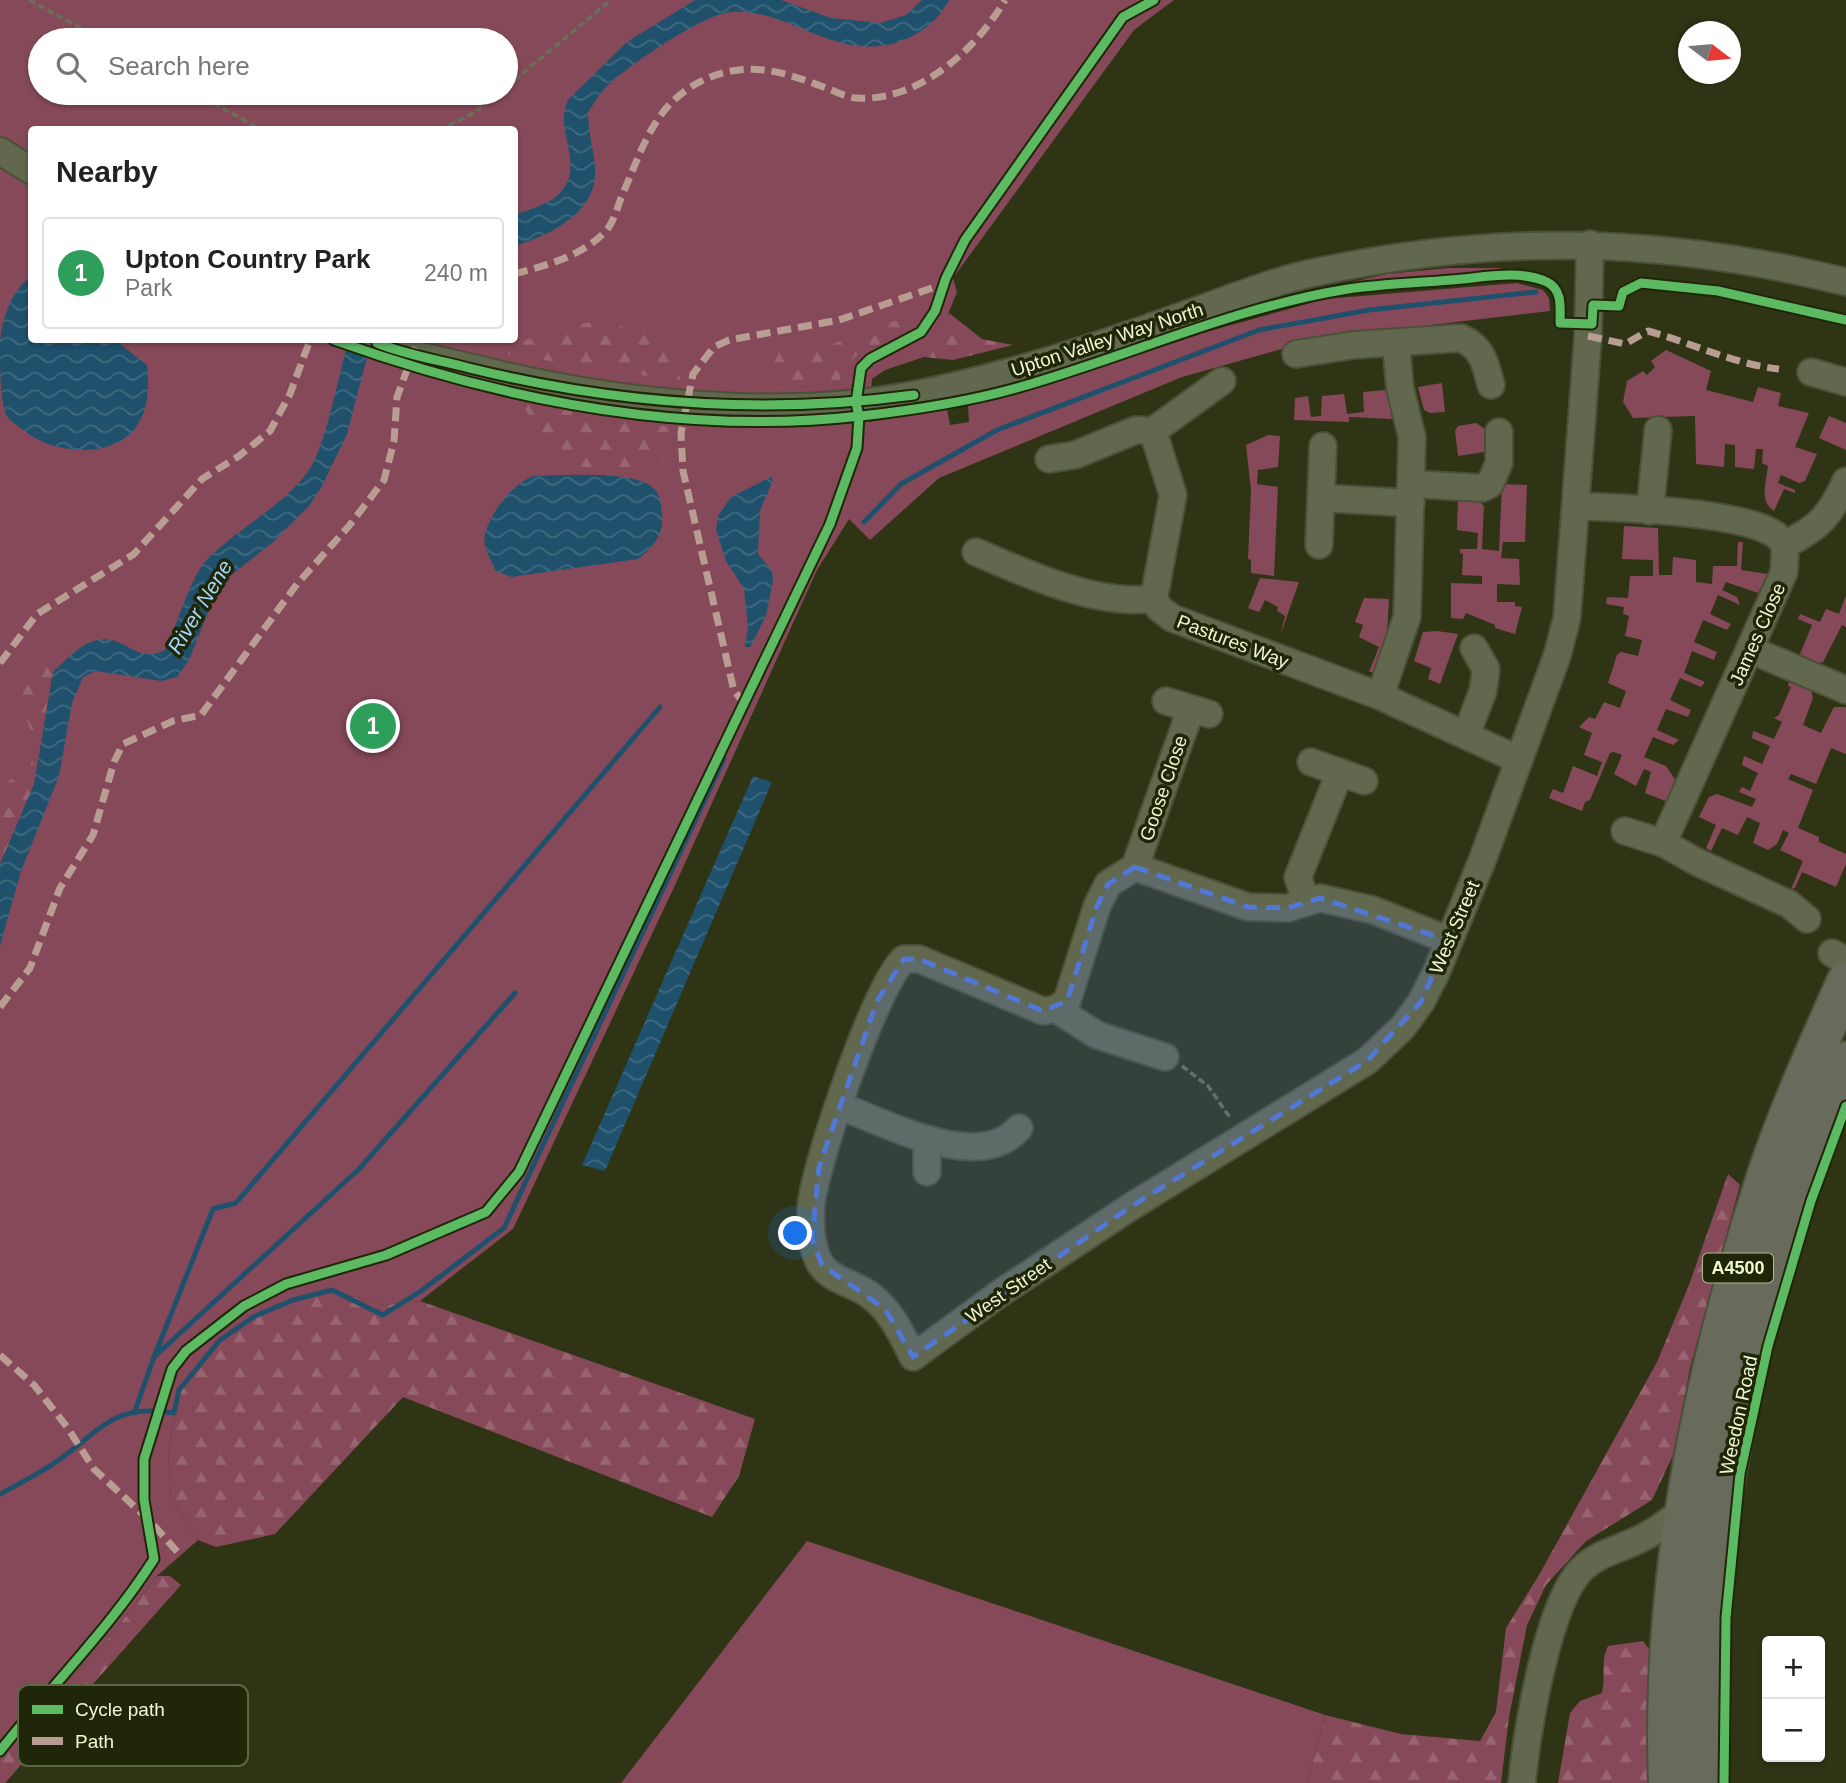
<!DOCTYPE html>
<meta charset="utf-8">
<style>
:root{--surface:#fff;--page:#f2f2f2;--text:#222;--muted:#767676;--line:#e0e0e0;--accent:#606354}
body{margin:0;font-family:Helvetica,sans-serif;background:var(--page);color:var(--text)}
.controls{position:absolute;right:21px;bottom:21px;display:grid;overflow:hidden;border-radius:7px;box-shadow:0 2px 5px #0004}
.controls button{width:63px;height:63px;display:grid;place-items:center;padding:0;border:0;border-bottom:2px solid var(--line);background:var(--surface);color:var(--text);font:35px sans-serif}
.compass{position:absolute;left:1678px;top:21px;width:63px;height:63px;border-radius:50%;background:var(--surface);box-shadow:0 2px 5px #0004;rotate:106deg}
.you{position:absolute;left:796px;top:1234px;width:24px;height:24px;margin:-18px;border:5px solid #fff;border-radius:50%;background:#1a73e8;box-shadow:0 0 0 10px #1a73e833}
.badge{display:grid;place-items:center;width:46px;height:46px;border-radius:50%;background:var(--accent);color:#fff;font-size:23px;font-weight:700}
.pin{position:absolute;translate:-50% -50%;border:4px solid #fff;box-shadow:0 2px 7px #0006}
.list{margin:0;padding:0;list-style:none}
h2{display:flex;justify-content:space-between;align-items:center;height:91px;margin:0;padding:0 28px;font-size:30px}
h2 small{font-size:23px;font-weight:400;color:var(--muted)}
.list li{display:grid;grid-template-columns:46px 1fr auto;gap:21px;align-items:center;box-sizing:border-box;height:112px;margin:0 14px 14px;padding:0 14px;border:2px solid var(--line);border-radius:7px}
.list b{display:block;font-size:26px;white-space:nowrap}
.list p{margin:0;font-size:23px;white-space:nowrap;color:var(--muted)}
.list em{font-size:23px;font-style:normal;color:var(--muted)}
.icon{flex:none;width:38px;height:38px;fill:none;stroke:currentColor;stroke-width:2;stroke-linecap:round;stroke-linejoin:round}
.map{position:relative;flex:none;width:1846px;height:1783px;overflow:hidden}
.search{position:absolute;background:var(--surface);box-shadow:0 2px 5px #0004;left:28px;top:28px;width:490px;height:77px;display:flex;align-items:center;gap:18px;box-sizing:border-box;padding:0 24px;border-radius:38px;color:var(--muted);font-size:26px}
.panel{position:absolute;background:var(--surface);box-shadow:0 2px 5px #0004;left:28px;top:126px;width:490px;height:217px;border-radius:7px}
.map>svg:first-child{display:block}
.green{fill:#864959;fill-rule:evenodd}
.forest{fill:url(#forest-firs)}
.water{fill:url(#water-waves)}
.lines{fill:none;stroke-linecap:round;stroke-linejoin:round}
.stream{stroke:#1f516c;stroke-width:5}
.minor-casing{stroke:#4b5038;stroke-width:30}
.highway-casing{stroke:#4b5038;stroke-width:42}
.path{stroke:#6a6f58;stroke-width:3.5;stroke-dasharray:7 3.5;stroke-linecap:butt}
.minor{stroke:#62684d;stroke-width:26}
.highway{stroke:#686a5b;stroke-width:38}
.quiet{stroke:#b99d93;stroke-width:7;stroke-dasharray:14 7;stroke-linecap:butt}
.cycleway-casing{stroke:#202608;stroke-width:13}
.cycleway{stroke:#5cba63;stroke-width:9}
.marked{fill:#5178d7;fill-opacity:0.2;stroke:#5178d7;stroke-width:5;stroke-dasharray:14 9;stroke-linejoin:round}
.labels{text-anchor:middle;stroke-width:7;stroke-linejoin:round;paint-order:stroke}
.shield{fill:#202608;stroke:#b0b997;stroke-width:2}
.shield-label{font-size:18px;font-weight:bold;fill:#eef8d4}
.street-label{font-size:19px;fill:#eef8d4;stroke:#202608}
.water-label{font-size:21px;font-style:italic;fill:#a2d8fe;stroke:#202608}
.key{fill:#202608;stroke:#5e6545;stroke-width:2}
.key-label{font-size:19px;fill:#eef8d4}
</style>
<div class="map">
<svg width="1846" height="1783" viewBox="0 0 1846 1783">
<defs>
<pattern id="forest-firs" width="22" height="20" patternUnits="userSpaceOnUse" patternTransform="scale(1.75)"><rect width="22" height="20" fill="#864959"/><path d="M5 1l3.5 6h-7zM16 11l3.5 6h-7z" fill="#976470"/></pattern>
<pattern id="water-waves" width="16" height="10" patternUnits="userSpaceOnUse" patternTransform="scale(1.75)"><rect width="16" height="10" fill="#1f516c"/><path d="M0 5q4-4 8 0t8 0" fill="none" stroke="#406b80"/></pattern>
</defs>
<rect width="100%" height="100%" fill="#2f3415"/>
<g class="green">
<path d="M0 0H1174L1134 30 953 278 957 292 941 331 924 357 885 370 872 379 869 422 947 409 950 425 969 422 968 405 1053 383 1206 332 1325 299 1517 283 1543 290 1549 298 1550 311 1321 338 1182 377 939 478 870 540 849 519 817 570 676 883 513 1229 420 1301 384 1305 332 1290 293 1300 255 1316 220 1340 179 1390 168 1454 171 1498 198 1540 157 1576 101 1648 46 1703 0 1760ZM40 40H506V93H40ZM32 130H514V340H32Z"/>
<path d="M1498 268 1518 273 1313 291 1387 274 1448 268Z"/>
<path d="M1666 350 1711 371 1706 390 1753 402 1758 387 1781 393 1778 406 1809 413 1795 447 1817 454 1805 481 1799 483 1781 475 1778 483 1795 490V493L1784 489 1774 511C1759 502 1766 482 1768 466L1762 463 1763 449H1756L1754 469 1735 467V445L1725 444 1724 467 1696 464 1695 416 1633 418 1623 402 1627 381 1643 371 1647 375 1655 367 1651 361Z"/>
<path d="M1442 383 1445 412 1430 413 1424 410 1418 387Z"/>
<path d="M1386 390 1392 419 1349 417V422L1294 420 1295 398 1308 396 1311 417 1321 416 1322 396 1344 394 1347 414 1364 412 1363 392Z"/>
<path d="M1829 416 1846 423V450L1819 438Z"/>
<path d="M1476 423 1485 429 1489 447 1484 452 1458 456 1455 431 1458 426Z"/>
<path d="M1268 435 1280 436 1278 467 1258 470 1257 484 1278 487 1274 576 1251 573V560L1248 559 1251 490 1246 445Z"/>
<path d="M1502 484 1527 485 1525 542H1503L1501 558 1519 559 1520 585 1497 584V602H1515V606L1522 607 1515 634 1495 628V625L1466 613 1463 619 1451 618V583L1482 584V576L1462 575 1463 554 1460 553V549H1477L1478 533 1457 530 1458 499 1478 500 1484 506 1482 549 1499 551Z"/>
<path d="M1624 526 1658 528 1659 575H1672L1673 557 1696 560V582L1712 584 1713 566H1737L1738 542H1743L1741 570 1768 574 1758 593 1726 582 1722 590 1737 597 1740 605 1718 595 1710 614 1731 624 1727 630 1703 620 1694 642 1717 652 1714 660 1692 651 1684 673 1705 682 1701 687 1680 678 1670 700 1691 710 1688 717 1666 709 1657 730 1679 740 1673 745 1653 737 1644 757 1666 766 1676 781 1668 802 1645 793 1651 772 1644 769 1636 786 1614 774 1622 755 1614 752 1610 753 1590 800 1585 802 1582 811 1549 798 1553 789 1563 793 1573 766 1597 776 1602 762 1584 755 1592 733 1579 727 1589 717 1595 719 1604 702 1620 708 1626 691 1608 683 1617 655 1621 652 1638 656 1642 640 1625 636 1629 616 1623 614 1624 607 1606 604 1607 597 1628 598 1630 576H1653V560L1622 559Z"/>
<path d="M1260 578 1299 582 1280 636 1285 616 1277 611 1278 607 1265 600 1259 612 1248 608Z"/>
<path d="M1846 596V627L1842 625 1823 662 1818 663 1800 654 1812 625 1798 619 1800 614 1820 622 1826 609 1839 614Z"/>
<path d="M1364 598 1389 599 1387 634 1373 672H1369L1379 647 1359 637 1363 625 1355 622Z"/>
<path d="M1437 631 1458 634 1440 684 1428 679 1431 668 1414 661 1423 632Z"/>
<path d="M1789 681 1811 690 1813 698 1803 725 1821 733 1834 707H1846V754L1831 748 1816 784 1791 774 1788 779 1813 790 1798 828 1819 837V842L1846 854V864L1836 887 1802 872 1795 888 1791 889 1803 861 1780 850 1789 833 1783 830 1777 844 1768 850 1753 843 1760 823 1747 817 1738 835 1722 828 1711 851 1706 848 1716 825 1699 817 1709 797 1717 794 1752 807 1756 799 1739 792 1742 787 1750 791 1758 773 1742 765 1744 756 1762 764 1770 746 1752 738 1753 731 1774 739 1782 722 1774 718 1779 715 1791 687 1788 686Z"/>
<path d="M807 1541 1325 1715 1307 1783H621Z"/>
</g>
<g class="forest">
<path d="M949 313 982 339 1013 345 953 360 924 357Z"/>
<path d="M919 314C916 319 913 325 909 329 885 349 846 346 839 382L780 389 762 386 780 351 827 348 854 333Z"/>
<path d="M596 320C637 333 681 327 680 381L498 353 518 342Z"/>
<path d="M522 403 676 428C676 437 676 447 669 454 650 473 579 468 554 464Z"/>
<path d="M54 662 34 784 0 864V787L30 767 36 745 26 717 21 686 30 668H47Z"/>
<path d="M1728 1174 1740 1185 1690 1368 1674 1453 1652 1500 1586 1541 1546 1585 1527 1625 1509 1717 1501 1783H1307L1325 1715 1401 1734 1480 1741 1496 1712 1506 1628 1539 1575 1657 1362 1689 1285Z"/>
<path d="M332 1290 384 1305 420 1301 755 1419 739 1476 712 1517 403 1397 275 1534 216 1547 198 1540 171 1498 168 1454 179 1390 220 1340 255 1316 293 1300Z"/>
<path d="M157 1576H170L181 1585 5 1783H0V1760L46 1703 101 1648Z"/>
<path d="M1643 1641 1649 1649V1783H1558L1570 1713 1580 1701 1602 1693C1606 1676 1600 1662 1608 1646Z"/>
</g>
<g class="water">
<path d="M695 0H781L831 18 880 23 906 15 922 0H949C933 31 897 50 860 46 815 42 778 9 731 12 703 14 628 66 607 86 600 93 594 104 588 112 588 131 593 147 595 166 599 212 552 234 515 246V215C527 210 550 204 559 194 587 165 553 131 568 100L627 42Z"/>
<path d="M31 277 32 340H115L147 365C153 412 137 448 86 450 64 450 43 445 26 432 20 427 10 422 6 415 0 397 0 367 0 347 0 323 11 290 31 277Z"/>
<path d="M346 349 367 357 347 434 322 486 309 506 272 543 225 580 215 595 189 660 177 677 161 681 96 671 83 677 72 703 59 776 21 871 0 946V864L34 784 53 672C65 661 81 643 98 640 125 634 136 665 165 650 176 628 190 580 204 563 235 529 287 505 311 467 326 441 338 380 346 349Z"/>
<path d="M533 476C559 476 637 469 654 489 661 496 661 505 662 515 664 534 653 548 638 559L511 577 496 571C491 560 482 546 485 534 491 511 512 485 533 476Z"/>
<path d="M771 477 773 480 760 511 758 554 772 571 773 581 766 616 750 647H745L748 627 744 589 726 561 716 530 718 516 731 497Z"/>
<path d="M753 776 772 782 605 1171 582 1165Z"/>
</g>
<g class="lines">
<g class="stream">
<path d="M864 522 901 484 997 430 1259 330 1369 310 1536 292"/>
<path d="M154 1357 213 1209 236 1203 660 707"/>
<path d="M135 1411 154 1357 359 1169 515 993"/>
<path d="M0 1494C19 1484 38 1474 56 1462 102 1430 112 1403 174 1413L179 1390 220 1340 255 1316 293 1300 332 1290 383 1315 421 1291 504 1228 724 759"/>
</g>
<g class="minor-casing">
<g id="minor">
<path d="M0 151 32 171"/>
<path d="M367 340C402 353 440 360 477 369 613 403 774 421 913 395 950 388 988 378 1024 368 1080 352 1135 333 1190 313 1230 299 1271 282 1312 273 1496 233 1664 237 1846 282"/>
<path d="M1296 354 1354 345 1461 338C1483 348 1485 363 1491 385"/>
<path d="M1811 372 1846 382"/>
<path d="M1153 431 1173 495 1154 598 1159 608 1172 618 1380 696 1517 759"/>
<path d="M1153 431 1222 381"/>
<path d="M1049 459 1075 455 1136 430 1153 431"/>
<path d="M1412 484 1482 488 1490 484 1499 463V432"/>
<path d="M1322 498 1411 503"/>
<path d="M1576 506C1612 508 1773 510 1784 545 1786 552 1784 565 1784 572L1663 843"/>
<path d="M1650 511 1658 430"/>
<path d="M1319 545 1323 446"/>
<path d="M1784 545C1819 528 1830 516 1846 481"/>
<path d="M976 552C1024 573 1101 608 1154 598"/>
<path d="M1751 650 1846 690"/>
<path d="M1380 696 1407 617 1408 588 1412 437 1400 388 1396 343"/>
<path d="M1166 701 1209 714"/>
<path d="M1466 735 1483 691 1486 669 1474 648"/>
<path d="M1311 762 1364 781"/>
<path d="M1625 831 1663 843 1697 862 1789 904 1807 919"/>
<path d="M1135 867 1108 884 1097 906 1067 1001 1056 1009 1043 1011 919 959H904C876 984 814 1166 811 1207 810 1225 811 1249 821 1265 832 1281 856 1284 871 1296 891 1311 902 1335 913 1357L999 1294 1132 1206 1367 1061 1403 1027 1421 1002 1436 973 1482 861 1557 656 1567 618 1588 336 1590 244"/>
<path d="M1135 867 1248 907 1288 908 1320 898 1373 910 1448 940"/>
<path d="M1135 867 1191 709"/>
<path d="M1306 902 1298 877 1340 772"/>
<path d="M1832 953 1846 961"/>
<path d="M1056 1009 1097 1035 1165 1057"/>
<path d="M840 1106C886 1123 979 1174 1019 1128"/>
<path d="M927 1172V1139"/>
<path d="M1522 1783C1526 1735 1548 1600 1583 1568 1599 1553 1620 1549 1640 1539 1657 1531 1670 1521 1684 1509"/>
</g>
</g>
<g class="highway-casing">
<g id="highway">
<path d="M1668 1783C1660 1576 1703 1369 1767 1174 1789 1109 1818 1045 1846 982"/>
<path d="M1703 1783C1698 1588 1733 1396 1790 1210 1806 1159 1827 1110 1846 1061"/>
</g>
</g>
<g class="path">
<path d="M29 0 103 40"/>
<path d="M506 87 611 0"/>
<path d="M195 93 262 130"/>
<path d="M439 130 474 113 499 93"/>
<path d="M1182 1066 1208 1086 1231 1119"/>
</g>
<use href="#minor" class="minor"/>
<use href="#highway" class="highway"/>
<g class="quiet">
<path d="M514 274C547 265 580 257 605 232 613 224 617 209 621 198 643 148 654 101 708 78 750 60 787 73 826 88 835 91 847 98 857 98 918 102 976 50 1005 0"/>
<path d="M1588 336 1625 344 1648 331C1692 343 1733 364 1779 369"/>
<path d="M0 663 37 614 134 554 202 479 239 456 270 431 290 394 310 340"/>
<path d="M745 704 734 691 683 471 681 433 693 374 714 347 729 340 839 320 935 287"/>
<path d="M0 1007 30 968 60 888 93 835 114 762 123 744 173 721 201 715 297 584 349 526 384 480 394 441 397 397 418 340"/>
<path d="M0 1355 34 1385 67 1427 94 1469 150 1521 181 1556"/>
</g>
<g class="cycleway-casing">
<g id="cycleway">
<path d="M334 340C501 400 682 436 861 416 914 410 968 402 1020 387 1129 356 1235 307 1348 289 1382 284 1417 283 1451 280 1481 278 1519 269 1547 282 1563 290 1560 308 1560 323L1592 324 1593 305 1619 306 1623 292 1641 283 1718 291 1846 320"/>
<path d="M377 343C406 355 439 360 469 368 615 404 765 415 914 395"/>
<path d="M0 1751C51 1686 110 1628 154 1559L144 1500V1459L172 1369 186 1351 244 1306 286 1284 386 1255 486 1212 519 1172 830 524 857 448 859 416 856 403 861 368 870 359 921 332 935 311 946 278 965 240 1123 17 1154 0"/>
<path d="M1724 1783 1726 1618 1740 1474 1768 1346 1811 1201 1846 1106"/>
</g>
</g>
<use href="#cycleway" class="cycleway"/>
</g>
<path class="marked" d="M1135 867 1248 907 1288 908 1320 898 1448 940 1421 1002 1367 1061 1132 1206 913 1357 885 1309 822 1265 812 1239 819 1167 877 1001 904 959H919L1043 1011 1067 1001 1097 906 1108 884Z"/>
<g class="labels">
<rect class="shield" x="1703" y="1253.5" width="70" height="29" rx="5"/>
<g class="shield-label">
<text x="1738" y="1274">A4500</text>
</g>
<g class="street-label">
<text transform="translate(1107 339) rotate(-18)" y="7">Upton Valley Way North</text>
<text transform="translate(1757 634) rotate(-66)" y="7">James Close</text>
<text transform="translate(1233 641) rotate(21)" y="7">Pastures Way</text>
<text transform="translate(1163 788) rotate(-71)" y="7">Goose Close</text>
<text transform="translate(1454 927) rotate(-67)" y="7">West Street</text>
<text transform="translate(1008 1290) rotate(-35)" y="7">West Street</text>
<text transform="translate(1738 1415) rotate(-78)" y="7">Weedon Road</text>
</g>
<g class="water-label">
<text transform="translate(200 607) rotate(-59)" y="7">River Nene</text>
</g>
</g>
<rect x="18" y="1685" width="230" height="81" rx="10" class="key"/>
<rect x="32" y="1705" width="31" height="9" fill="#5cba63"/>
<rect x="32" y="1737" width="31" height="8" fill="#b99d93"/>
<g class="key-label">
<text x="75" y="1716">Cycle path</text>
<text x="75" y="1748">Path</text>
</g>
</svg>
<div class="controls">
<button>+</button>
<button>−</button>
</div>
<svg class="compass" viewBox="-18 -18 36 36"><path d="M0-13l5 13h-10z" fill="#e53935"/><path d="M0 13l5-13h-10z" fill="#767676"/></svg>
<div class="you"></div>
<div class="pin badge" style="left:373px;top:726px;background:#2e9e5b">1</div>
<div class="search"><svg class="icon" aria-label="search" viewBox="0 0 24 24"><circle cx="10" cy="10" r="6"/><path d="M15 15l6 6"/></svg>Search here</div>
<section class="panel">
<h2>Nearby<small></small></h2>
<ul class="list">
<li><span class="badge" style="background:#2e9e5b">1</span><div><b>Upton Country Park</b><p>Park</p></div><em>240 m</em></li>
</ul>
</section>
</div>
